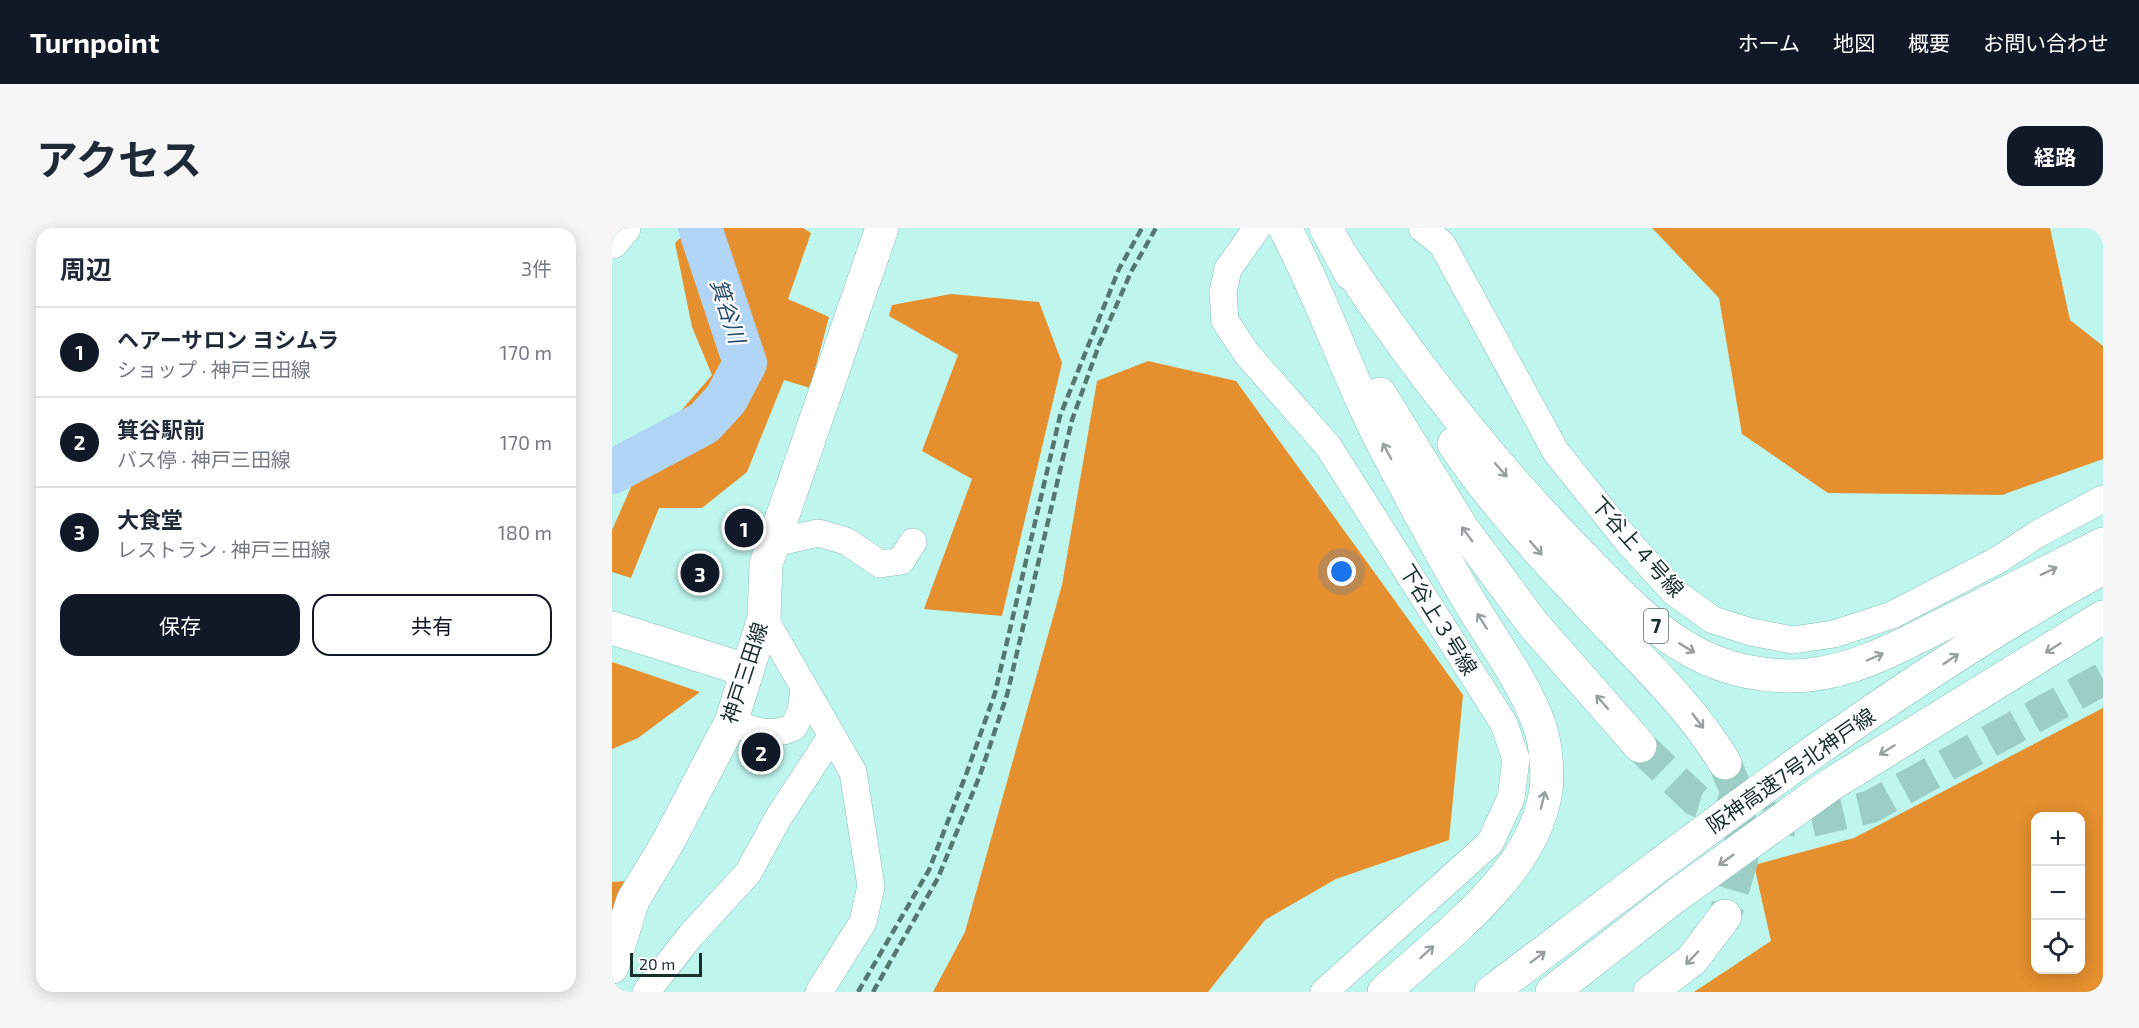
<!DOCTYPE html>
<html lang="ja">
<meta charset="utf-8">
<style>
:root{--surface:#fff;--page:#f6f6f7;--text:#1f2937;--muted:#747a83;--line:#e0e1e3;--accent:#111827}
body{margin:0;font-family:"Exo 2","Noto Sans JP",sans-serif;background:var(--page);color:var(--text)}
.controls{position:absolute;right:18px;bottom:18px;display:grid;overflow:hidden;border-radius:12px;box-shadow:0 3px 15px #0003}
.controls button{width:54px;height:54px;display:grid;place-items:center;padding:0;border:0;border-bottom:2px solid var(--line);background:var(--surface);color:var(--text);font:30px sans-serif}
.scale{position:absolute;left:18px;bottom:15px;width:72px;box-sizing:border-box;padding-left:6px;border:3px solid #192f2c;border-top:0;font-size:16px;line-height:21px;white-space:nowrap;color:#192f2c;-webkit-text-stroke:4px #fff;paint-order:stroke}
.you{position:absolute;left:730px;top:344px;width:21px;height:21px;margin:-15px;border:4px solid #fff;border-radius:50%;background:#1a73e8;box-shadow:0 0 0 9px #1a73e833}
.badge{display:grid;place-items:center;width:39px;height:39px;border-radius:50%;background:var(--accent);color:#fff;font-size:20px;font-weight:700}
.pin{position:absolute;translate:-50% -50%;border:3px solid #fff;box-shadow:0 2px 6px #0006}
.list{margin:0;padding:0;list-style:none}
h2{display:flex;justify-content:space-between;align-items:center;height:78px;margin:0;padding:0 24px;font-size:26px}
h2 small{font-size:20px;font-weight:400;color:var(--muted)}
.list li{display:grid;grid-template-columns:39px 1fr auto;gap:18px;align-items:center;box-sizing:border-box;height:90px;padding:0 24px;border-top:2px solid var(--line)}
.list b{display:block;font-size:22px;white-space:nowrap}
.list p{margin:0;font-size:20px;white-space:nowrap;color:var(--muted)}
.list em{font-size:20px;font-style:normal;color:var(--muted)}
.actions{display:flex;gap:12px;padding:18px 24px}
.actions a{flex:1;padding:14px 0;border:2px solid var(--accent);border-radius:18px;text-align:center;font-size:21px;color:var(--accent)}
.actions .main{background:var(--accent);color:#fff}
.icon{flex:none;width:33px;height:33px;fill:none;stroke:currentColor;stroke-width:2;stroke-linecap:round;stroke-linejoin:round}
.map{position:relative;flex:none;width:1491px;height:764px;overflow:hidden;border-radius:18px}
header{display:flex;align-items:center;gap:36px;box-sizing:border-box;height:84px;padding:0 30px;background:var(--accent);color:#fff}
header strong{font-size:28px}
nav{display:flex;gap:33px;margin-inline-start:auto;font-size:21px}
.intro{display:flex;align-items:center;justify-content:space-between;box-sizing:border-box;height:144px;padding:0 36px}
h1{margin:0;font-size:42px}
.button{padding:15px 27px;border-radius:18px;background:var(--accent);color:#fff;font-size:21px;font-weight:700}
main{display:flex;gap:36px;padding:0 36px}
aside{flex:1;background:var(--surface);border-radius:18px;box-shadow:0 3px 15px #0003}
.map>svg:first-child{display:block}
.forest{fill:#e58f2e;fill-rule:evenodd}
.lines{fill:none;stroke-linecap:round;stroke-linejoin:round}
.river{stroke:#b1d6f5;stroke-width:44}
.highway-tunnel{stroke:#9dcec6;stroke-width:33;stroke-dasharray:33 16;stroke-linecap:butt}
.street-casing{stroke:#8ac0b8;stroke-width:28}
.secondary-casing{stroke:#8ac0b8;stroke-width:34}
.highway-casing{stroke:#8ac0b8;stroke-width:34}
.street{stroke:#fff;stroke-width:27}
.secondary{stroke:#fff;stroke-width:33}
.highway{stroke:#fff;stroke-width:33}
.rail{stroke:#547771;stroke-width:4.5;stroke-dasharray:9 4.5;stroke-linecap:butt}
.oneway{stroke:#98a1a0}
.labels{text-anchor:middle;stroke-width:4.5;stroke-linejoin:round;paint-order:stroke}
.shield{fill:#fff;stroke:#5e6d6b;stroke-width:1.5}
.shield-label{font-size:20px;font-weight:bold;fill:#192f2c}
.street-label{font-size:21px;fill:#192f2c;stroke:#fff}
.water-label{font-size:22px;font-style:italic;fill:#254e6e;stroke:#fff}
</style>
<header>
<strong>Turnpoint</strong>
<nav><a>ホーム</a><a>地図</a><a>概要</a><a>お問い合わせ</a></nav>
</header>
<div class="intro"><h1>アクセス</h1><a class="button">経路</a></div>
<main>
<aside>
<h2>周辺<small>3件</small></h2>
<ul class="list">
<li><span class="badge">1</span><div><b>ヘアーサロン ヨシムラ</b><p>ショップ · 神戸三田線</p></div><em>170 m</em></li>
<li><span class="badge">2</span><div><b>箕谷駅前</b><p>バス停 · 神戸三田線</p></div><em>170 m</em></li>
<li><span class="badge">3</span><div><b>大食堂</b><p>レストラン · 神戸三田線</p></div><em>180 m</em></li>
</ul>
<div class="actions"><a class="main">保存</a><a>共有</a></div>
</aside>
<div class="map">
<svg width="1491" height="764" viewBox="0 0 1491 764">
<rect width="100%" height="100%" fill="#bef6ed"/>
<g class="forest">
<path d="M79 0H191L199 5 176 71 217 89 198 160 172 152 135 244 90 280H47L19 350 0 344V302L20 257 8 224 61 192 100 147 80 99 63 15Z"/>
<path d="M1040 0H1438L1458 92 1491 118V231L1390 267 1216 265 1130 206 1107 70Z"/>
<path d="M339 66 427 74 450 135 390 388 312 381 360 251 310 223 346 127 277 88 280 77Z"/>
<path d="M536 133 624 153 851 467 837 612 724 651 653 692 596 764H321L353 704 450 357 485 153Z"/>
<path d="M0 434 88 464 26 510 0 521Z"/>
<path d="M1491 480V764H1082L1159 713 1142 637 1242 610ZM1424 588H1468V742H1424Z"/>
<path d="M14 653 0 691V654Z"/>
</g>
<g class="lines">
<path class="river" d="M0 244 92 195 114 171 133 135 88 0"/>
<g class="highway-tunnel">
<path d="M1028 518 1084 572 1141 589 1197 593 1258 579 1491 451"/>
<path d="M1113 535 1125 565 1130 631 1113 688"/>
</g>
<g class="street-casing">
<g id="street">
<path d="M645 0 616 41 611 64 613 93 635 126 716 218 892 496 904 531 899 570 878 615 712 764"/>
<path d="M810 0 830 16 944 224 1017 315 1062 364 1101 392 1139 404 1181 412 1222 406 1280 387 1386 332 1427 305 1491 271"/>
<path d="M162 315 206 305 234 313 268 336 289 333 301 314"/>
<path d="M152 390 241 544 259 658 251 694 207 764"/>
<path d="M119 494C142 503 159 510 182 499L189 483 192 461"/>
<path d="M34 764 79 707 136 645 166 590 219 509"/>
</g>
</g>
<g class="secondary-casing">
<g id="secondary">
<path d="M0 400 134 442"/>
<path d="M0 739 21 672 56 614 119 494 152 390 154 336 270 0"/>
</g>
</g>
<g class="highway-casing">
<g id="highway">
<path d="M673 0C713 75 738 156 779 231 805 280 831 330 860 378 883 416 911 453 927 496 934 515 937 548 933 568 918 649 830 710 772 764"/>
<path d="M714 0 739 46"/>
<path d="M0 14 12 0"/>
<path d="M729 27C799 133 875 231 964 322 998 357 1035 398 1078 422 1112 442 1157 451 1196 447 1249 442 1295 414 1342 391 1391 366 1441 341 1491 316"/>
<path d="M768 166 850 300 921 396 1028 518"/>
<path d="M842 216C888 284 945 343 1002 403 1042 445 1082 484 1113 535"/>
<path d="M879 764C1077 615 1273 460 1491 340"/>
<path d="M940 764 1065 667 1218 557 1491 389"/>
<path d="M1038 764 1080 732 1113 688"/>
</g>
</g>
<use href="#street" class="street"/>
<use href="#secondary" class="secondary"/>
<use href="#highway" class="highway"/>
<g class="rail">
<path d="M246 764 317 642 355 544 383 465 448 188 507 41 530 0"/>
<path d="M261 764 326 650 368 547 395 467 460 192 487 117 519 44 544 0"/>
</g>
</g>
<defs><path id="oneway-shaft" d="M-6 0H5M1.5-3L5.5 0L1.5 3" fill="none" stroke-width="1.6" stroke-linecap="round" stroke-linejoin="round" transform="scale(1.5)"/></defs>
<g class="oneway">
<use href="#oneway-shaft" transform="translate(775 223) rotate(-118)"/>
<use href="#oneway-shaft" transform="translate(889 242) rotate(49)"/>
<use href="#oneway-shaft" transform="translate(855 306) rotate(-126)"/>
<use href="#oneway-shaft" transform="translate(924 320) rotate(49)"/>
<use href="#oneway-shaft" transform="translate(1437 343) rotate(-26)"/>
<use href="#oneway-shaft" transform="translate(870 393) rotate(-122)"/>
<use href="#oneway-shaft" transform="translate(1075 420) rotate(31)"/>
<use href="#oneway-shaft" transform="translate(1441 420) rotate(148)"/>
<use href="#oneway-shaft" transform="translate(1263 429) rotate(-23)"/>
<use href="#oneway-shaft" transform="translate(1339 431) rotate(-34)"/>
<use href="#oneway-shaft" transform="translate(990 474) rotate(-131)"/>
<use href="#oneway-shaft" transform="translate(1086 493) rotate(53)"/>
<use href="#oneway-shaft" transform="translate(1275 522) rotate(148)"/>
<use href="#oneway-shaft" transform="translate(931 572) rotate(-76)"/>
<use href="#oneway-shaft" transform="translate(1114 632) rotate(144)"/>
<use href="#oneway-shaft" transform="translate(815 724) rotate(-43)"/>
<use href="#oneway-shaft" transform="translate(926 729) rotate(-37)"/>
<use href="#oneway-shaft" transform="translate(1080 730) rotate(134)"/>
</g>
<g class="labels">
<rect class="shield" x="1032" y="381" width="24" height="34" rx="4.5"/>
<g class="shield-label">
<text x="1044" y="405">7</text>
</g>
<g class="street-label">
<text transform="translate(1025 319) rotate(48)" y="7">下谷上４号線</text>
<text transform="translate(826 392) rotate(58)" y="7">下谷上３号線</text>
<text transform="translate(133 445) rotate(-72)" y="7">神戸三田線</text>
<text transform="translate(1179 543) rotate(-35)" y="7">阪神高速7号北神戸線</text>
</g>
<g class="water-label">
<text transform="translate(116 83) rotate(72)" y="8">箕谷川</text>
</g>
</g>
</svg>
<div class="controls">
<button>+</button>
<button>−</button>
<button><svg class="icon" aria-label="locate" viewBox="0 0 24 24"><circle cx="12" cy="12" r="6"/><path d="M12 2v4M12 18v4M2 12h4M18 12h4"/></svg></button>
</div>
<div class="scale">20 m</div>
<div class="you"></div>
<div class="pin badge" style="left:132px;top:300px">1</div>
<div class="pin badge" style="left:149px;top:524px">2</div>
<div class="pin badge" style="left:88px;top:345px">3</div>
</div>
</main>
